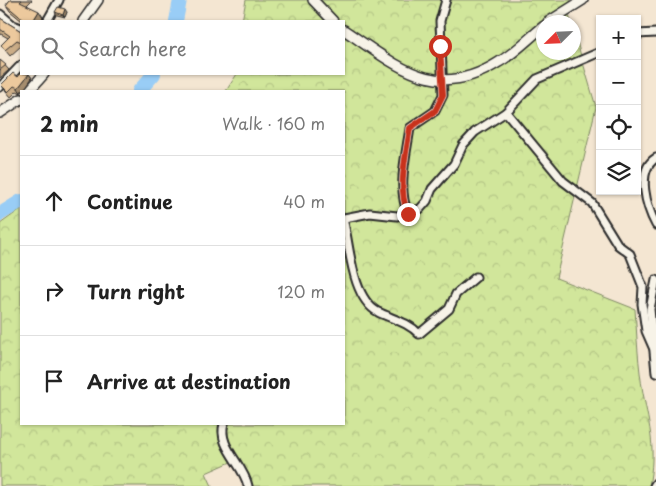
<!DOCTYPE html>
<meta charset="utf-8">
<style>
:root{--surface:#fff;--page:#f2f2f2;--text:#222;--muted:#767676;--line:#e0e0e0}
body{margin:0;font-family:"Playpen Sans",sans-serif;background:var(--page);color:var(--text)}
.controls{position:absolute;right:15px;top:15px;display:grid;overflow:hidden;border-radius:0px;box-shadow:0 1px 4px #0004}
.controls button{width:45px;height:45px;display:grid;place-items:center;padding:0;border:0;border-bottom:1px solid var(--line);background:var(--surface);color:var(--text);font:25px sans-serif}
.compass{position:absolute;left:536px;top:15px;width:45px;height:45px;border-radius:50%;background:var(--surface);box-shadow:0 1px 4px #0004;rotate:246deg}
.stop{position:absolute;width:15px;height:15px;margin:-11px;border:4px solid #c8321e;border-radius:50%;background:#fff}
.stop.end{background:#c8321e;border-color:#fff;box-shadow:0 1px 5px #0008}
.list{margin:0;padding:0;list-style:none}
h2{display:flex;justify-content:space-between;align-items:center;height:65px;margin:0;padding:0 20px;font-size:21px}
h2 small{font-size:16px;font-weight:400;color:var(--muted)}
.list li{display:grid;grid-template-columns:32px 1fr auto;gap:15px;align-items:center;box-sizing:border-box;height:90px;padding:0 20px;border-top:1px solid var(--line)}
.list b{display:block;font-size:19px;white-space:nowrap}
.list em{font-size:16px;font-style:normal;color:var(--muted)}
.icon{flex:none;width:28px;height:28px;fill:none;stroke:currentColor;stroke-width:2;stroke-linecap:round;stroke-linejoin:round}
.map{position:relative;flex:none;width:656px;height:486px;overflow:hidden}
.search{position:absolute;background:var(--surface);box-shadow:0 1px 4px #0004;left:20px;top:20px;width:325px;height:55px;display:flex;align-items:center;gap:12px;box-sizing:border-box;padding:0 18px;border-radius:0px;color:var(--muted);font-size:19px}
.panel{position:absolute;background:var(--surface);box-shadow:0 1px 4px #0004;left:20px;top:90px;width:325px;height:335px;border-radius:0px}
.map>svg:first-child{display:block}
.forest{fill:url(#forest-crowns);stroke:#7e8863}
.lines{fill:none;stroke-linecap:round;stroke-linejoin:round}
.river{stroke:#99cdf6;stroke-width:14}
.minor-casing{stroke:#2b2b2b;stroke-width:11}
.tertiary-casing{stroke:#2b2b2b;stroke-width:12}
.minor{stroke:#f7f3e8;stroke-width:7}
.tertiary{stroke:#f7f3e8;stroke-width:9}
.wall{fill:#cbad87;stroke:#2b2b2b}
.shaded-wall{fill:#a58d6e;stroke:#2b2b2b}
.building{fill:#ecc99d;stroke:#2b2b2b}
.route{stroke:#c8321e;stroke-width:6}
</style>
<div class="map">
<svg width="656" height="486" viewBox="0 0 656 486">
<defs>
<pattern id="forest-crowns" width="20" height="18" patternUnits="userSpaceOnUse" patternTransform="scale(1.25)"><rect width="20" height="18" fill="#d1e69b"/><path d="M2 6a3 3 0 1 1 6 0M12 15a3 3 0 1 1 6 0" fill="none" stroke="#b4c586"/></pattern>
</defs>
<rect width="100%" height="100%" fill="#f4e6d2"/>
<filter id="ink" filterUnits="userSpaceOnUse"><feTurbulence type="fractalNoise" baseFrequency=".02" numOctaves="2"/><feDisplacementMap in="SourceGraphic" scale="10" xChannelSelector="R" yChannelSelector="G"/><feConvolveMatrix kernelMatrix="1 2 1 2 8 2 1 2 1" color-interpolation-filters="sRGB"/></filter>
<g filter="url(#ink)">
<path class="forest" d="M246 0H571L568 12 571 22H544V52H574V32L596 107 556 278 635 309C637 337 638 365 643 393 650 429 656 449 649 486H251L240 458 206 473 212 486H0V224L21 209V424H344V91H226L237 74H344V21H242Z"/>
<g class="lines">
<g class="river">
<path d="M176 21 180 0"/>
<path d="M139 91 154 74"/>
<path d="M0 214 21 201"/>
</g>
<g class="minor-casing">
<g id="minor">
<path d="M0 14 13 25 21 28"/>
<path d="M47 21 59 0"/>
<path d="M637 34 656 33"/>
<path d="M0 87 21 65"/>
<path d="M506 112 563 181 592 203 618 245 630 254 643 287 642 304 646 331 653 347"/>
<path d="M656 158C635 171 647 208 656 225"/>
<path d="M408 214C397 188 406 156 410 128L435 111 443 95 440 21 446 0"/>
<path d="M344 218 370 213 397 216 420 209 427 201 432 189 454 164 463 145 475 132 506 112 537 79 600 52"/>
<path d="M344 223C350 248 352 298 378 312 392 319 408 322 419 334L449 309 456 294 476 277"/>
<path d="M656 280 650 309 656 373"/>
<path d="M224 424C217 446 244 465 248 486"/>
<path d="M654 486 656 483"/>
</g>
</g>
<g class="tertiary-casing">
<g id="tertiary">
<path d="M313 0 333 21"/>
<path d="M83 21 98 0"/>
<path d="M548 22 583 0"/>
<path d="M344 30C397 65 435 103 499 62 515 53 529 38 544 26"/>
<path d="M29 91 44 74"/>
<path d="M0 113 21 99"/>
</g>
</g>
<use href="#minor" class="minor"/>
<use href="#tertiary" class="tertiary"/>
</g>
<g class="wall">
<path d="M10 0H32L27 5 43 17 41 21H22L10 11 6 5Z"/>
<path d="M55 12H67L65 17 57 15Z"/>
<path d="M0 18 21 31V30V46L10 56 1 45 8 38 1 34 0 35Z"/>
<path d="M0 60 9 70 0 78Z"/>
<path d="M21 74H29L32 78 23 91H21V93L17 91 11 97 1 85 18 77Z"/>
</g>
<g class="shaded-wall">
<path d="M65 9 67 12 65 17 63 15Z"/>
<path d="M39 11 43 17 41 21H33Z"/>
<path d="M29 74 32 78 23 91H21V93L18 88Z"/>
</g>
<g class="building">
<path d="M10 0H22L20 2 39 11 33 21H25L6 5Z"/>
<path d="M58 7 65 9 63 15 55 12Z"/>
<path d="M0 18 21 31V30V42L17 40 5 50 1 45 10 36 0 29Z"/>
<path d="M0 60 6 65 0 70Z"/>
<path d="M13 73 18 77 21 73 29 74 18 88 14 86 8 92 1 85Z"/>
</g>
</g>
<g class="lines" filter="url(#ink)">
<path class="route" d="M408 214C397 188 406 156 410 128L435 111 443 95 440 46"/>
</g>
</svg>
<div class="controls">
<button>+</button>
<button>−</button>
<button><svg class="icon" aria-label="locate" viewBox="0 0 24 24"><circle cx="12" cy="12" r="6"/><path d="M12 2v4M12 18v4M2 12h4M18 12h4"/></svg></button>
<button><svg class="icon" aria-label="layers" viewBox="0 0 24 24"><path d="M12 4l9 5-9 5-9-5zM3 14l9 5 9-5"/></svg></button>
</div>
<svg class="compass" viewBox="-18 -18 36 36"><path d="M0-13l5 13h-10z" fill="#e53935"/><path d="M0 13l5-13h-10z" fill="#767676"/></svg>
<div class="stop" style="left:440px;top:46px"></div>
<div class="stop end" style="left:408px;top:214px"></div>
<div class="search"><svg class="icon" aria-label="search" viewBox="0 0 24 24"><circle cx="10" cy="10" r="6"/><path d="M15 15l6 6"/></svg>Search here</div>
<section class="panel">
<h2>2 min<small>Walk · 160 m</small></h2>
<ul class="list">
<li><svg class="icon" aria-label="ahead" viewBox="0 0 24 24"><path d="M12 20V5M6 11l6-6 6 6"/></svg><div><b>Continue</b></div><em>40 m</em></li>
<li><svg class="icon" aria-label="right" viewBox="0 0 24 24"><path d="M7 20v-9h11M14 6l5 5-5 5"/></svg><div><b>Turn right</b></div><em>120 m</em></li>
<li><svg class="icon" aria-label="arrive" viewBox="0 0 24 24"><path d="M6 21V4h12l-3 4 3 4H6"/></svg><div><b>Arrive at destination</b></div></li>
</ul>
</section>
</div>
